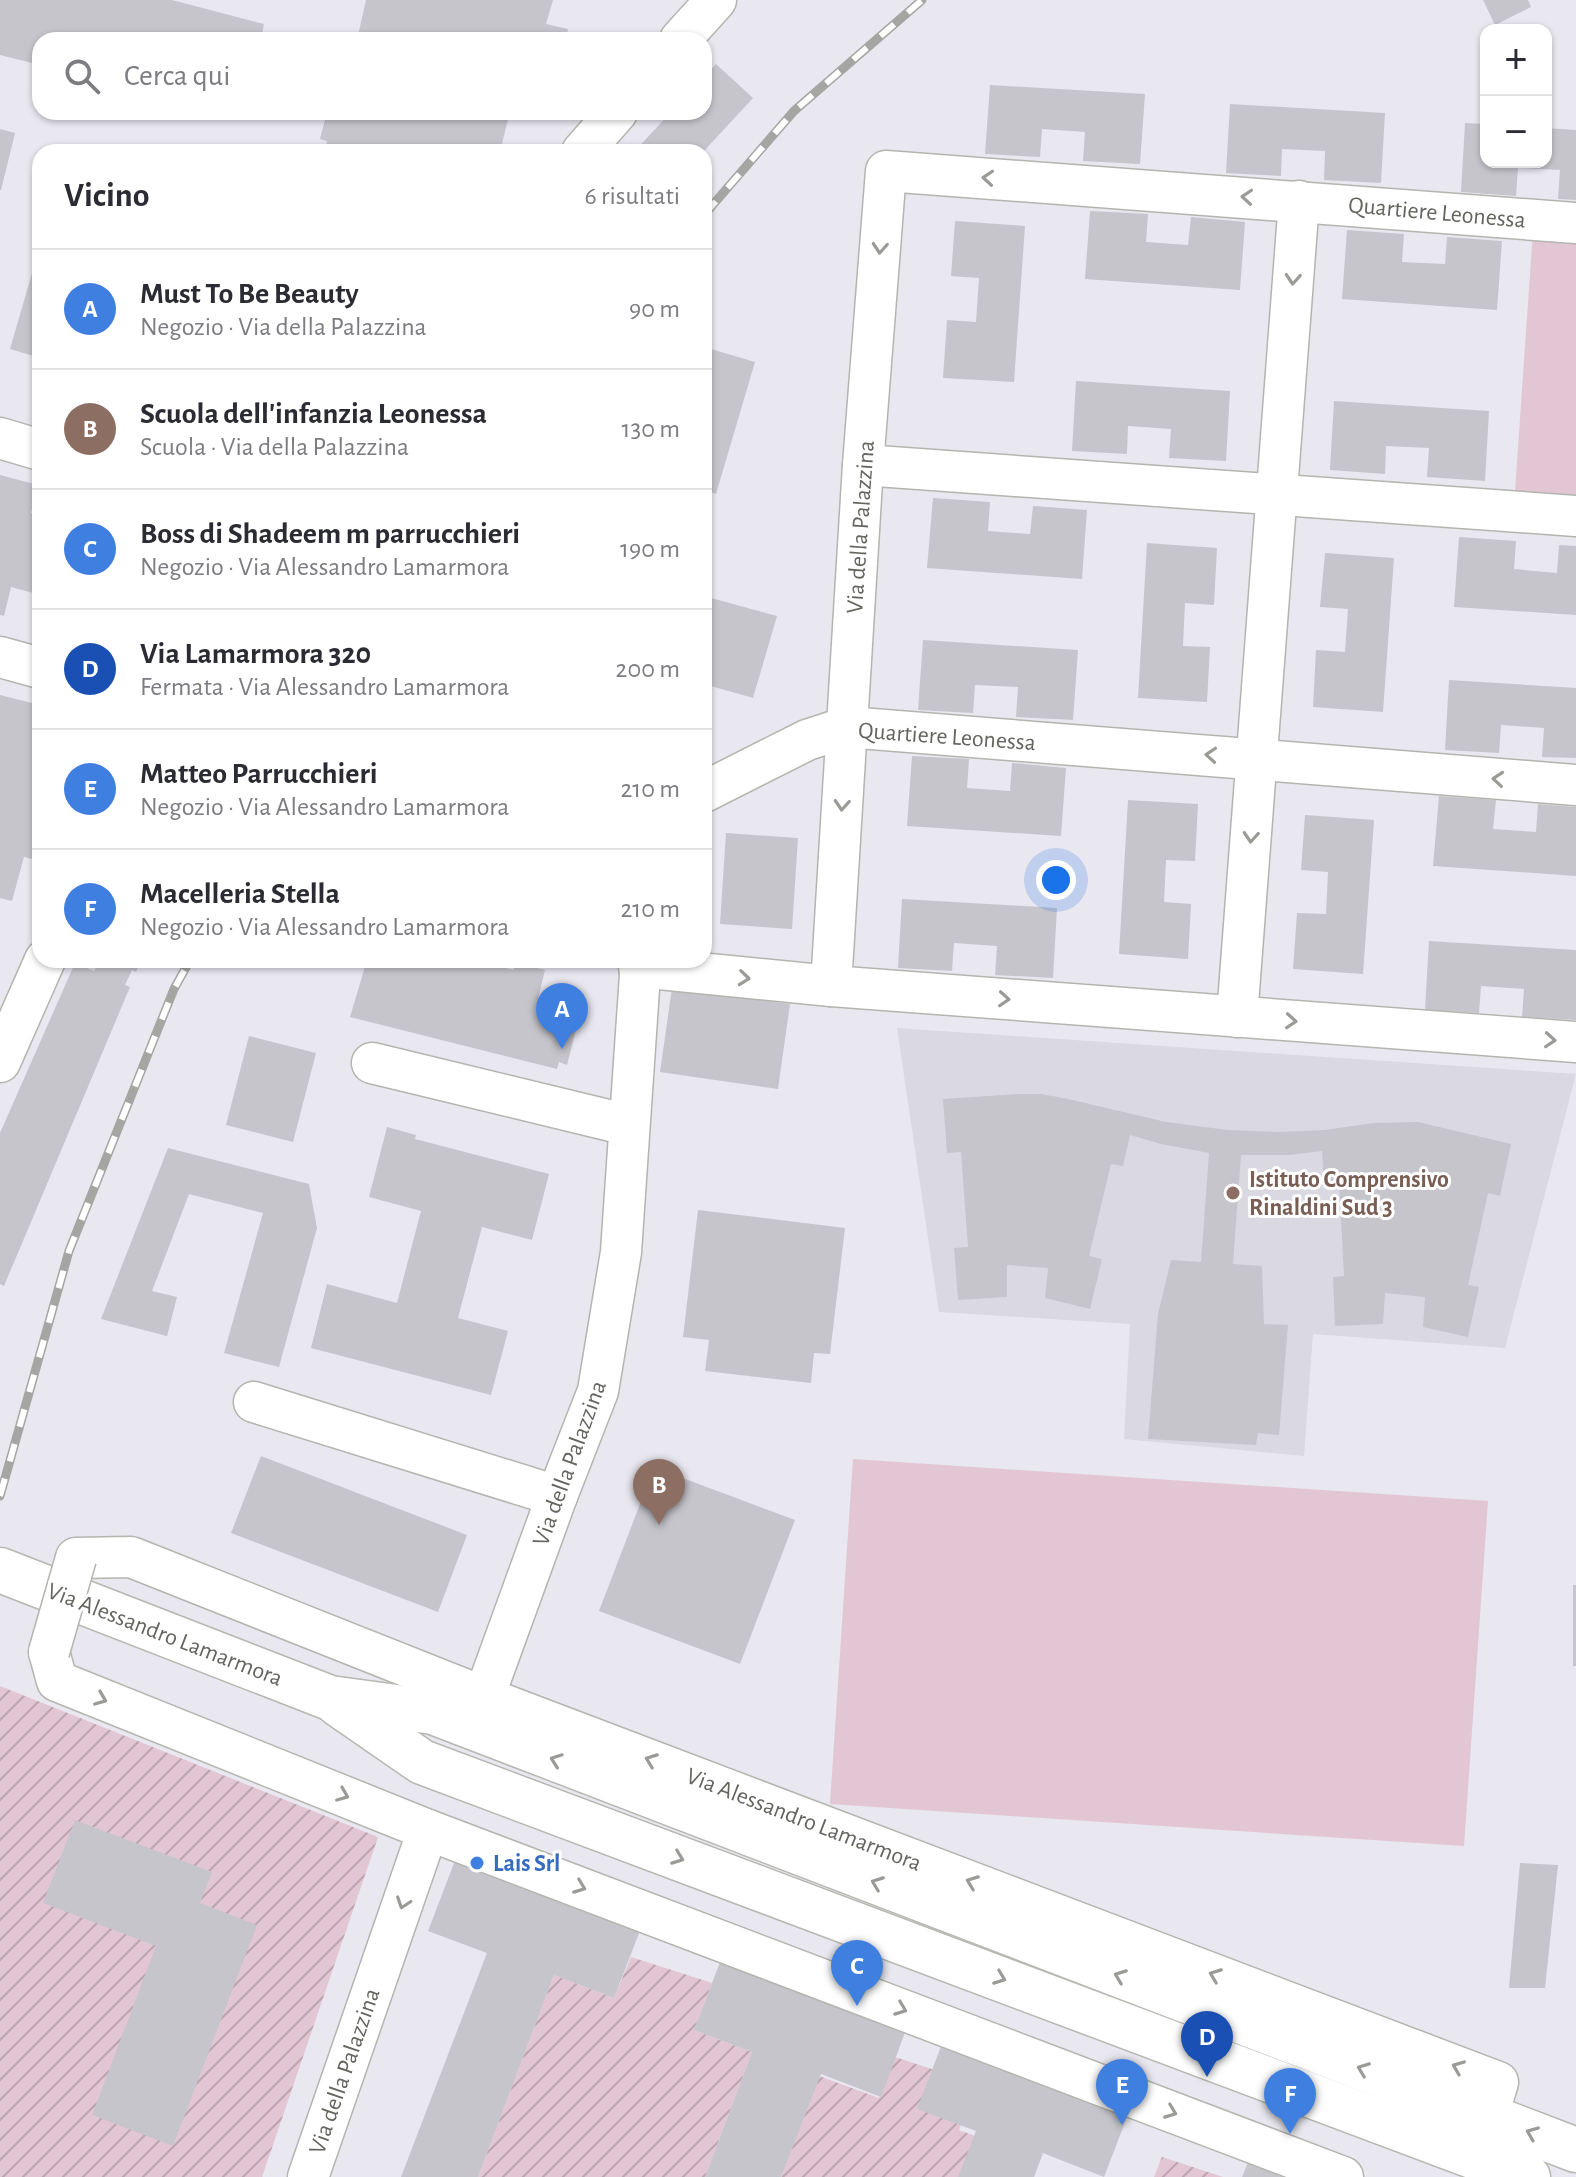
<!DOCTYPE html>
<html lang="it">
<meta charset="utf-8">
<style>
:root{--surface:#fff;--page:#f7f7f7;--text:#2b2b33;--muted:#7c7c81;--line:#e1e1e2;--accent:#ea580c}
body{margin:0;font-family:"Alegreya Sans",sans-serif;background:var(--page);color:var(--text)}
.controls{position:absolute;right:24px;top:24px;display:grid;overflow:hidden;border-radius:16px;box-shadow:0 2px 6px #0004}
.controls button{width:72px;height:72px;display:grid;place-items:center;padding:0;border:0;border-bottom:2px solid var(--line);background:var(--surface);color:var(--text);font:40px sans-serif}
.you{position:absolute;left:1056px;top:880px;width:28px;height:28px;margin:-20px;border:6px solid #fff;border-radius:50%;background:#1a73e8;box-shadow:0 0 0 12px #1a73e833}
.badge{display:grid;place-items:center;width:52px;height:52px;border-radius:50%;background:var(--accent);color:#fff;font-size:26px;font-weight:700}
.pin{position:absolute;translate:-50% -66px;filter:drop-shadow(0 2px 4px #0008)}
.pin::after{content:'';position:absolute;top:42px;width:28px;height:24px;background:inherit;clip-path:polygon(0 0,100% 0,50% 100%)}
.list{margin:0;padding:0;list-style:none}
h2{display:flex;justify-content:space-between;align-items:center;height:104px;margin:0;padding:0 32px;font-size:34px}
h2 small{font-size:26px;font-weight:400;color:var(--muted)}
.list li{display:grid;grid-template-columns:52px 1fr auto;gap:24px;align-items:center;box-sizing:border-box;height:120px;padding:0 32px;border-top:2px solid var(--line)}
.list b{display:block;font-size:30px;white-space:nowrap}
.list p{margin:0;font-size:26px;white-space:nowrap;color:var(--muted)}
.list em{font-size:26px;font-style:normal;color:var(--muted)}
.icon{flex:none;width:44px;height:44px;fill:none;stroke:currentColor;stroke-width:2;stroke-linecap:round;stroke-linejoin:round}
.map{position:relative;flex:none;width:1576px;height:2177px;overflow:hidden}
.search{position:absolute;background:var(--surface);box-shadow:0 2px 6px #0004;left:32px;top:32px;width:680px;height:88px;display:flex;align-items:center;gap:20px;box-sizing:border-box;padding:0 28px;border-radius:24px;color:var(--muted);font-size:30px}
.panel{position:absolute;background:var(--surface);box-shadow:0 2px 6px #0004;left:32px;top:144px;width:680px;height:824px;border-radius:24px}
.map>svg:first-child{display:block}
.education{fill:#dad8e1}
.green{fill:#e3c6d3}
.garden{fill:url(#garden-furrows)}
.building{fill:#c6c5cc}
.lines{fill:none;stroke-linecap:round;stroke-linejoin:round}
.minor-casing{stroke:#b4b5af;stroke-width:43}
.secondary-casing{stroke:#b6b8b1;stroke-width:47}
.minor{stroke:#fff;stroke-width:40}
.secondary{stroke:#fff;stroke-width:44}
.rail-casing{stroke:#a5a6a3;stroke-width:9}
.rail{stroke:#fff;stroke-width:6;stroke-dasharray:18;stroke-linecap:butt}
.minor-bridge-casing{stroke:#b4b5af;stroke-width:43;stroke-linecap:butt}
.minor-bridge{stroke:#fff;stroke-width:40}
.oneway{stroke:#9a9b96}
.education-dot{fill:#8d6e63;stroke:#fff;stroke-width:3}
.shop-dot{fill:#3f7fe0;stroke:#fff;stroke-width:3}
.labels{text-anchor:middle;stroke-width:6;stroke-linejoin:round;paint-order:stroke}
.street-label{font-size:24px;fill:#64655e;stroke:#fff}
.education-label{font-size:24px;font-weight:bold;fill:#785e54;stroke:#fff;text-anchor:start}
.shop-label{font-size:24px;font-weight:bold;fill:#366cbe;stroke:#fff;text-anchor:start}
</style>
<div class="map">
<svg width="1576" height="2177" viewBox="0 0 1576 2177">
<defs>
<pattern id="garden-furrows" width="10" height="10" patternUnits="userSpaceOnUse" patternTransform="scale(2)"><rect width="10" height="10" fill="#e3c6d3"/><path d="M-1 1l2-2M0 10L10 0M9 11l2-2" fill="none" stroke="#bca4ae"/></pattern>
</defs>
<rect width="100%" height="100%" fill="#e9e7ef"/>
<path class="education" d="M897 1028 1576 1074 1505 1348 1313 1334 1304 1456 1124 1439 1130 1324 939 1312Z"/>
<g class="green">
<path d="M1533 231 1576 234V495L1515 491Z"/>
<path d="M853 1459 1488 1501 1464 1846 830 1804Z"/>
</g>
<g class="garden">
<path d="M0 1686 378 1837 262 2177H0Z"/>
<path d="M631 1957 712 1983 694 2030 752 2052 705 2177H478L554 1975 614 1998Z"/>
<path d="M895 2057 977 2084 959 2130 1017 2152 1007 2177H781L819 2076 879 2098Z"/>
<path d="M1162 2157 1223 2177H1154Z"/>
</g>
<g class="building">
<path d="M0 0H172L264 24 261 40H40V65L0 55Z"/>
<path d="M366 0H553L546 24 568 29 566 40H357Z"/>
<path d="M1483 0H1528L1531 7 1495 25Z"/>
<path d="M716 64 753 98 703 152H634L671 112H704V77Z"/>
<path d="M990 85 1145 94 1140 164 1083 161 1085 132 1042 129 1040 157 985 154Z"/>
<path d="M1230 104 1385 113 1381 183 1324 180 1325 151 1282 149 1281 176 1226 173Z"/>
<path d="M327 112H500L509 115 500 152H370L358 149 357 152H324L327 141 320 139Z"/>
<path d="M1465 123 1486 124V162H1546V128L1576 130V200L1558 199 1560 170 1518 168 1516 196 1461 192Z"/>
<path d="M0 129 15 133 1 190H0Z"/>
<path d="M1090 211 1148 214 1146 242 1188 245 1191 217 1245 222 1240 290 1085 279Z"/>
<path d="M955 221 1025 226 1014 382 943 378 947 320 976 322 979 278 951 276Z"/>
<path d="M1347 230 1404 234 1402 262 1445 264 1447 237 1502 241 1497 310 1342 299Z"/>
<path d="M39 249 40 250V358L10 349Z"/>
<path d="M704 347 755 362 716 494 704 490Z"/>
<path d="M1076 381 1230 391 1226 461 1169 458 1171 429 1128 426 1127 454 1072 451Z"/>
<path d="M1334 401 1489 411 1485 481 1427 477 1429 448 1386 446 1385 474 1330 470Z"/>
<path d="M0 475 38 485 31 513 40 515V567L33 593 11 587 4 616 0 615Z"/>
<path d="M933 498 990 502 988 531 1030 534 1033 506 1087 510 1082 579 927 568Z"/>
<path d="M1459 537 1516 541 1514 569 1557 573 1559 545 1576 546V615L1454 607Z"/>
<path d="M1147 543 1217 548 1214 605 1185 603 1183 646 1210 647 1207 702 1138 698Z"/>
<path d="M1325 553 1394 558 1383 712 1313 707 1316 650 1345 652 1348 609 1320 607Z"/>
<path d="M704 596 777 616 753 698 704 684Z"/>
<path d="M923 640 1078 650 1073 720 1016 717 1018 687 975 685 973 713 918 710Z"/>
<path d="M1449 680 1576 688V758L1542 757 1544 728 1501 725 1499 753 1445 750Z"/>
<path d="M0 695 40 705V861L24 857 12 901 0 898Z"/>
<path d="M912 756 969 759 967 788 1010 791 1012 763 1066 768 1061 836 907 826Z"/>
<path d="M1439 796 1496 800 1493 829 1536 832 1538 804 1576 807V876L1433 866Z"/>
<path d="M1128 800 1198 804 1195 861 1166 860 1164 902 1191 904 1188 959 1119 954Z"/>
<path d="M1305 815 1374 820 1363 974 1293 969 1297 913 1326 914 1328 872 1301 870Z"/>
<path d="M726 833 798 838 792 929 720 924Z"/>
<path d="M902 899 1057 908 1053 978 995 975 997 946 954 943 952 971 898 968Z"/>
<path d="M1429 941 1576 950V1020L1522 1017 1524 989 1481 986 1479 1013 1425 1010Z"/>
<path d="M100 960H142L136 972 132 970 125 985 130 987 4 1286 0 1284V1133L75 963 94 971Z"/>
<path d="M367 960H478V962L514 970 515 963 545 970 536 1007 579 1018 567 1065 559 1062 557 1069 350 1017Z"/>
<path d="M672 988 790 1004 778 1089 660 1072Z"/>
<path d="M249 1036 316 1053 293 1142 226 1125Z"/>
<path d="M1018 1094H1040L1064 1098 1166 1122 1228 1130 1277 1132 1325 1130 1373 1123 1418 1122 1511 1144 1500 1196 1488 1193 1468 1285 1479 1287 1468 1337 1423 1327 1425 1297 1385 1293 1383 1324 1335 1326 1333 1277 1344 1276 1339 1182 1324 1183 1322 1151 1290 1155H1241L1233 1264 1262 1266 1264 1324 1288 1325 1279 1435 1258 1433 1256 1445 1148 1439 1158 1314 1171 1260 1201 1262 1209 1153 1161 1144 1130 1135 1123 1166 1111 1164 1089 1256 1102 1259 1090 1309 1045 1298 1048 1268 1007 1265V1297L958 1300 954 1248 968 1247 961 1152 947 1153 943 1099Z"/>
<path d="M387 1127 416 1135 415 1139 549 1174 532 1240 482 1227 458 1318 508 1331 491 1395 311 1348 327 1284 397 1303 421 1211 369 1197Z"/>
<path d="M168 1148 309 1184 317 1228 279 1367 224 1353 263 1213 189 1194 152 1291 177 1297 167 1336 101 1319Z"/>
<path d="M698 1210 845 1228 830 1354 814 1353 811 1383 705 1371 709 1340 683 1337Z"/>
<path d="M261 1456 467 1535 438 1612 231 1533Z"/>
<path d="M680 1477 795 1520 740 1664 599 1611 645 1491 671 1502Z"/>
<rect x="1573" y="1585" width="3" height="81"/>
<path d="M75 1820 212 1872 200 1903 257 1925 173 2146 92 2115 156 1946 43 1903Z"/>
<path d="M456 1858 641 1928 614 1998 554 1975 478 2177H401L487 1953 428 1931Z"/>
<path d="M1520 1863 1558 1865 1545 1988H1509Z"/>
<path d="M722 1957 907 2027 881 2097 821 2074 781 2177H705L752 2052 694 2030Z"/>
<path d="M945 2036 1131 2107 1104 2177 1043 2153 1034 2177H958L976 2131 917 2109Z"/>
<path d="M1249 2160 1293 2177H1242Z"/>
</g>
<g class="lines">
<g class="minor-casing">
<g id="minor">
<path d="M680 40 716 0"/>
<path d="M582 152 617 112"/>
<path d="M0 438 40 450"/>
<path d="M863 465 1576 516"/>
<path d="M0 657 40 668"/>
<path d="M704 792 807 740 847 727 1576 785"/>
<path d="M639 967 831 986 1576 1042"/>
<path d="M831 986 863 465 886 171 1576 223"/>
<path d="M1237 1017 1299 201"/>
<path d="M0 1062 45 960"/>
<path d="M372 1063 628 1125"/>
<path d="M254 1402 557 1496"/>
<path d="M76 1558 131 1557 484 1697 1498 2082 1488 2116"/>
<path d="M49 1652 57 1681 428 1830 1343 2177"/>
<path d="M484 1697 557 1496 598 1391 621 1252 641 960"/>
<path d="M308 2177 428 1830"/>
</g>
</g>
<g class="secondary-casing">
<g id="secondary">
<path d="M0 1570 330 1698 433 1712 1576 2150"/>
<path d="M338 1704 422 1762 1528 2177"/>
</g>
</g>
<use href="#minor" class="minor"/>
<use href="#secondary" class="secondary"/>
<g class="rail-casing">
<g id="rail">
<path d="M704 215 794 111 922 0"/>
<path d="M0 1496 69 1251 174 989 190 960"/>
</g>
</g>
<use href="#rail" class="rail"/>
<g class="minor-bridge-casing">
<path id="minor-bridge" d="M49 1652 76 1558"/>
</g>
<use href="#minor-bridge" class="minor-bridge"/>
</g>
<defs><path id="oneway-chevron" d="M-2-3.5L2.5 0L-2 3.5" fill="none" stroke-width="1.6" stroke-linecap="round" stroke-linejoin="round" transform="scale(2)"/></defs>
<g class="oneway">
<use href="#oneway-chevron" transform="translate(988 178) rotate(-176)"/>
<use href="#oneway-chevron" transform="translate(1247 197) rotate(-176)"/>
<use href="#oneway-chevron" transform="translate(880 248) rotate(94)"/>
<use href="#oneway-chevron" transform="translate(1293 279) rotate(94)"/>
<use href="#oneway-chevron" transform="translate(1211 755) rotate(-176)"/>
<use href="#oneway-chevron" transform="translate(1498 779) rotate(-175)"/>
<use href="#oneway-chevron" transform="translate(842 805) rotate(94)"/>
<use href="#oneway-chevron" transform="translate(1251 837) rotate(94)"/>
<use href="#oneway-chevron" transform="translate(744 978) rotate(6)"/>
<use href="#oneway-chevron" transform="translate(1004 999) rotate(4)"/>
<use href="#oneway-chevron" transform="translate(1291 1021) rotate(4)"/>
<use href="#oneway-chevron" transform="translate(1550 1040) rotate(4)"/>
<use href="#oneway-chevron" transform="translate(101 1699) rotate(22)"/>
<use href="#oneway-chevron" transform="translate(556 1760) rotate(-160)"/>
<use href="#oneway-chevron" transform="translate(651 1760) rotate(-159)"/>
<use href="#oneway-chevron" transform="translate(343 1795) rotate(22)"/>
<use href="#oneway-chevron" transform="translate(678 1858) rotate(21)"/>
<use href="#oneway-chevron" transform="translate(972 1882) rotate(-159)"/>
<use href="#oneway-chevron" transform="translate(877 1883) rotate(-159)"/>
<use href="#oneway-chevron" transform="translate(580 1887) rotate(21)"/>
<use href="#oneway-chevron" transform="translate(403 1903) rotate(109)"/>
<use href="#oneway-chevron" transform="translate(1215 1975) rotate(-159)"/>
<use href="#oneway-chevron" transform="translate(1120 1976) rotate(-159)"/>
<use href="#oneway-chevron" transform="translate(1000 1978) rotate(21)"/>
<use href="#oneway-chevron" transform="translate(901 2009) rotate(21)"/>
<use href="#oneway-chevron" transform="translate(1458 2067) rotate(-158)"/>
<use href="#oneway-chevron" transform="translate(1363 2069) rotate(-159)"/>
<use href="#oneway-chevron" transform="translate(1171 2112) rotate(21)"/>
<use href="#oneway-chevron" transform="translate(1532 2133) rotate(-158)"/>
</g>
<circle class="education-dot" cx="1233" cy="1193" r="8"/>
<circle class="shop-dot" cx="477" cy="1863" r="8"/>
<g class="labels">
<g class="street-label">
<text transform="translate(1437 212) rotate(5)" y="8">Quartiere Leonessa</text>
<text transform="translate(860 527) rotate(-86)" y="8">Via della Palazzina</text>
<text transform="translate(947 736) rotate(4)" y="8">Quartiere Leonessa</text>
<text transform="translate(569 1463) rotate(-70)" y="8">Via della Palazzina</text>
<text transform="translate(165 1634) rotate(21)" y="8">Via Alessandro Lamarmora</text>
<text transform="translate(804 1819) rotate(21)" y="8">Via Alessandro Lamarmora</text>
<text transform="translate(344 2071) rotate(-71)" y="8">Via della Palazzina</text>
</g>
<g class="education-label">
<text x="1249" y="1187">Istituto Comprensivo<tspan x="1249" dy="28">Rinaldini Sud 3</tspan></text>
</g>
<g class="shop-label">
<text x="493" y="1871">Lais Srl</text>
</g>
</g>
</svg>
<div class="controls">
<button>+</button>
<button>−</button>
</div>
<div class="you"></div>
<div class="pin badge" style="left:562px;top:1049px;background:#3f7fe0">A</div>
<div class="pin badge" style="left:659px;top:1525px;background:#8d6e63">B</div>
<div class="pin badge" style="left:857px;top:2006px;background:#3f7fe0">C</div>
<div class="pin badge" style="left:1207px;top:2077px;background:#1a4fb4">D</div>
<div class="pin badge" style="left:1122px;top:2125px;background:#3f7fe0">E</div>
<div class="pin badge" style="left:1290px;top:2134px;background:#3f7fe0">F</div>
<div class="search"><svg class="icon" aria-label="search" viewBox="0 0 24 24"><circle cx="10" cy="10" r="6"/><path d="M15 15l6 6"/></svg>Cerca qui</div>
<section class="panel">
<h2>Vicino<small>6 risultati</small></h2>
<ul class="list">
<li><span class="badge" style="background:#3f7fe0">A</span><div><b>Must To Be Beauty</b><p>Negozio · Via della Palazzina</p></div><em>90 m</em></li>
<li><span class="badge" style="background:#8d6e63">B</span><div><b>Scuola dell'infanzia Leonessa</b><p>Scuola · Via della Palazzina</p></div><em>130 m</em></li>
<li><span class="badge" style="background:#3f7fe0">C</span><div><b>Boss di Shadeem m parrucchieri</b><p>Negozio · Via Alessandro Lamarmora</p></div><em>190 m</em></li>
<li><span class="badge" style="background:#1a4fb4">D</span><div><b>Via Lamarmora 320</b><p>Fermata · Via Alessandro Lamarmora</p></div><em>200 m</em></li>
<li><span class="badge" style="background:#3f7fe0">E</span><div><b>Matteo Parrucchieri</b><p>Negozio · Via Alessandro Lamarmora</p></div><em>210 m</em></li>
<li><span class="badge" style="background:#3f7fe0">F</span><div><b>Macelleria Stella</b><p>Negozio · Via Alessandro Lamarmora</p></div><em>210 m</em></li>
</ul>
</section>
</div>
